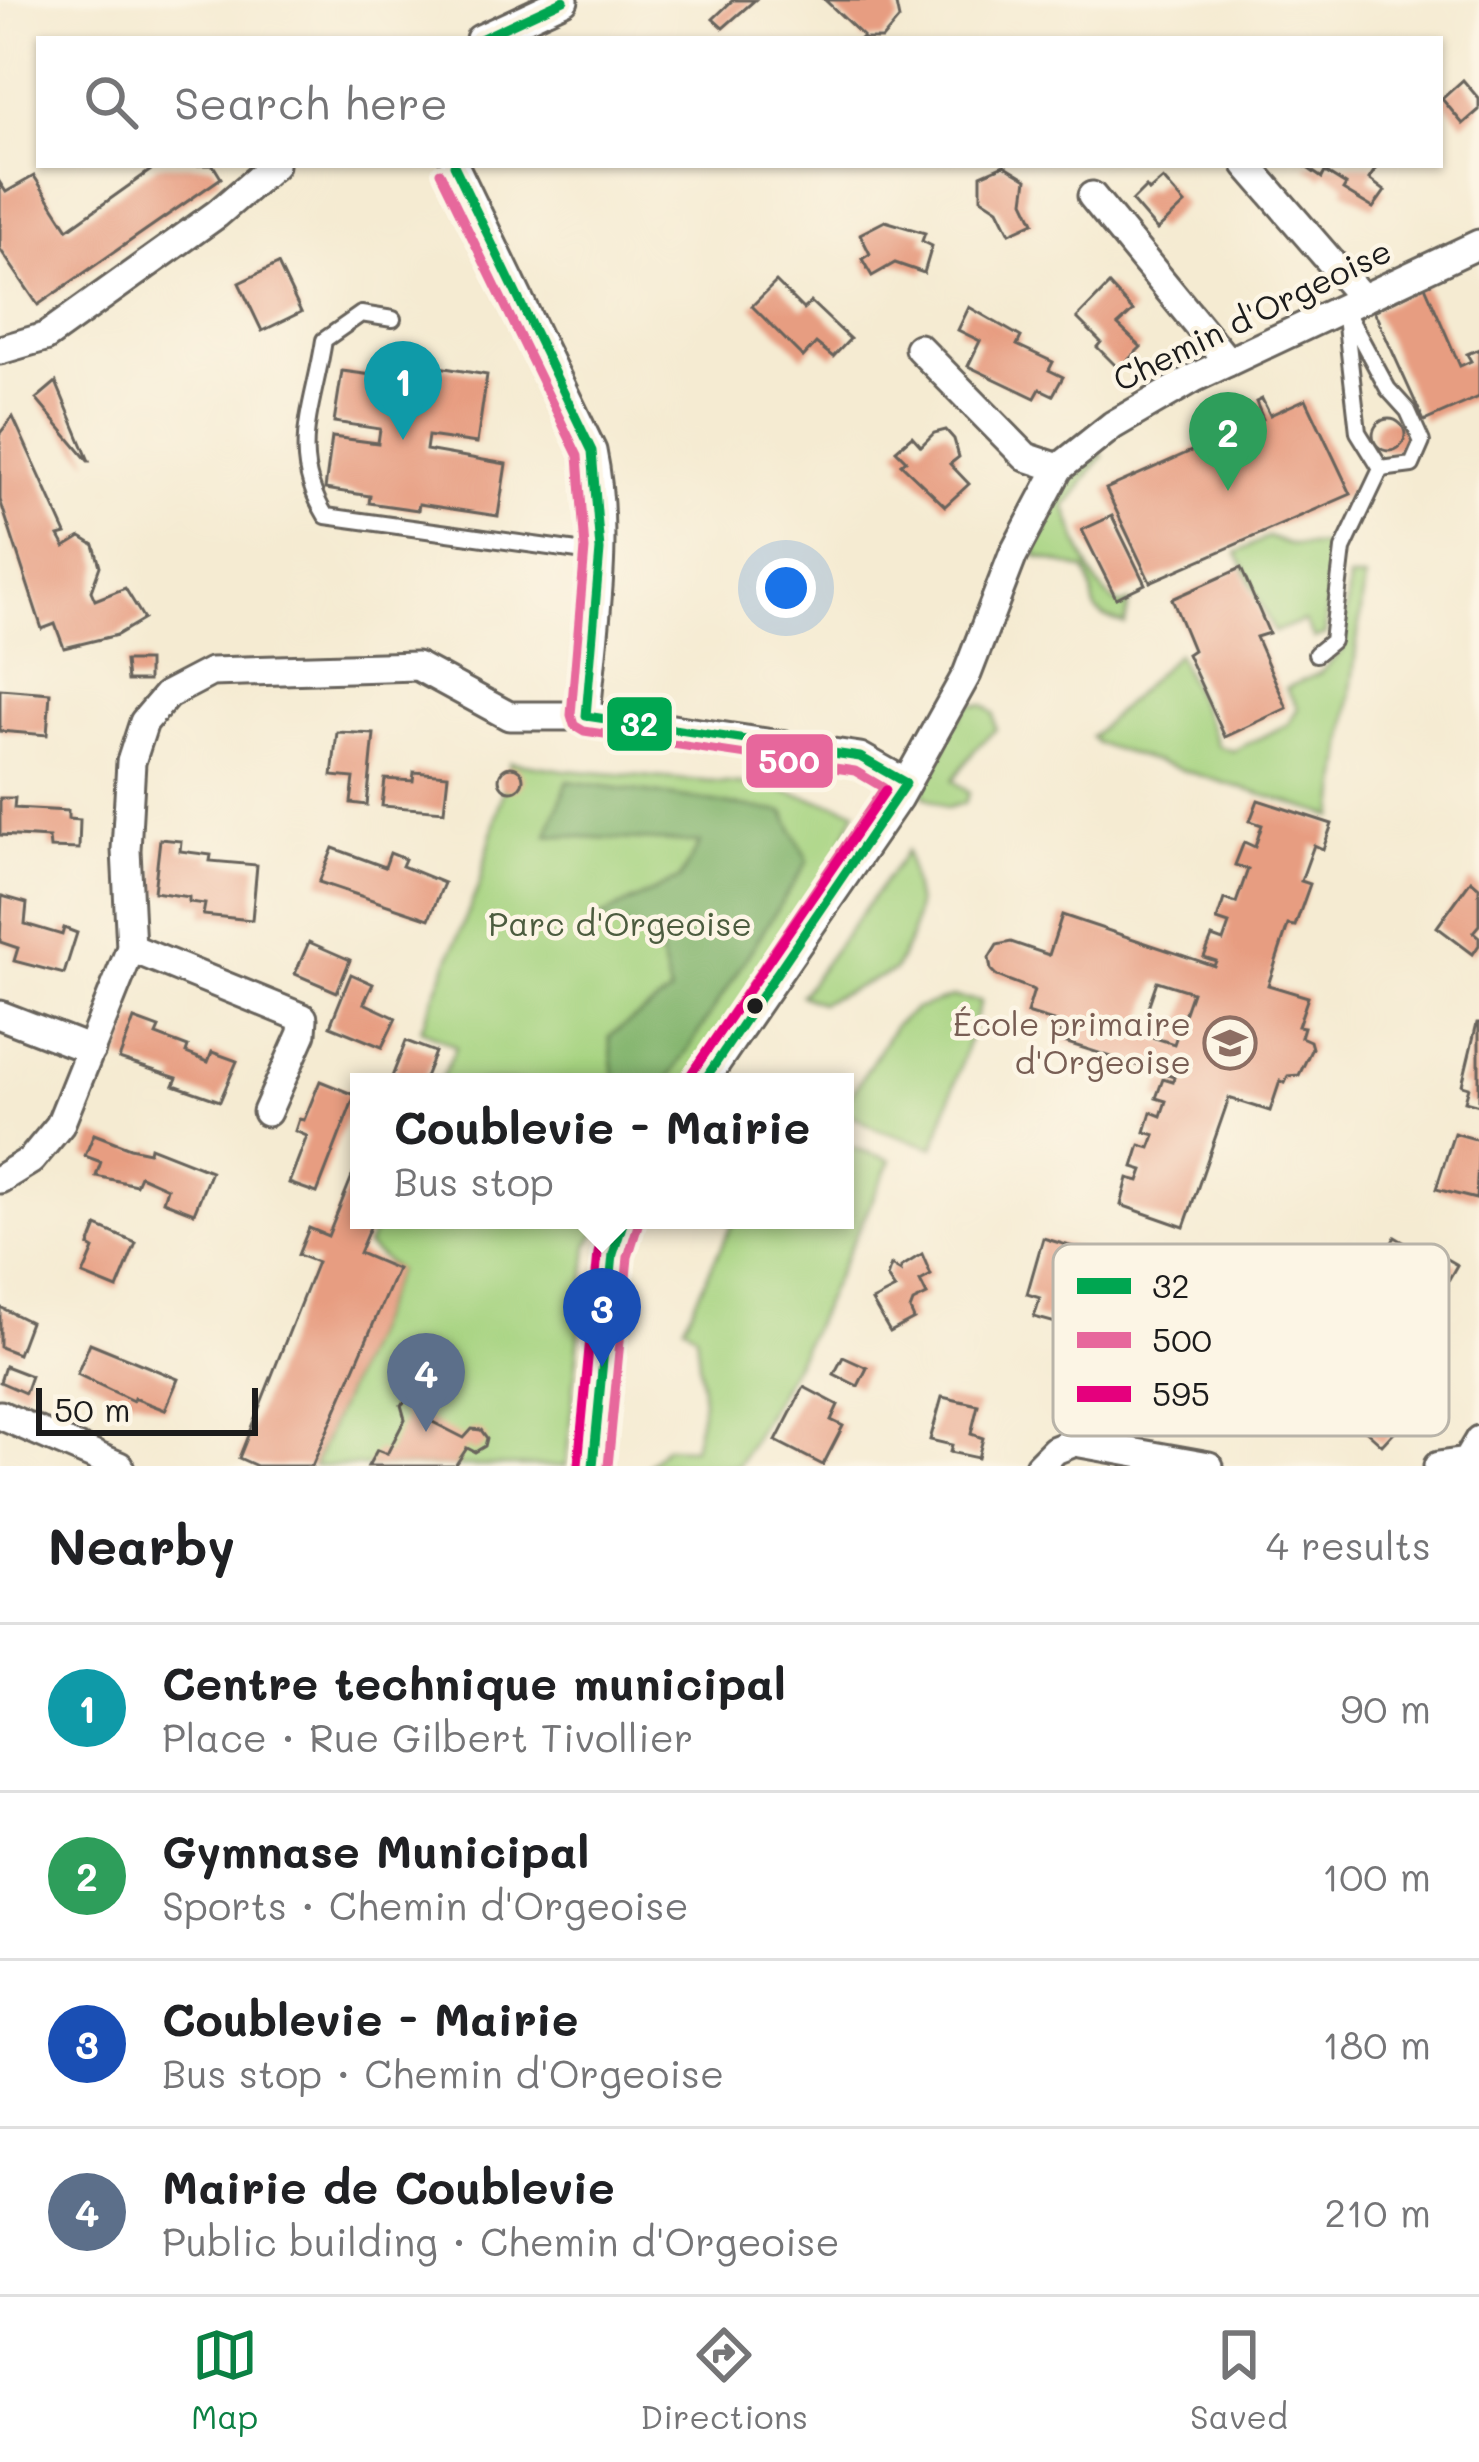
<!DOCTYPE html>
<meta charset="utf-8">
<style>
:root{--surface:#fff;--page:#f6f6f6;--text:#202124;--muted:#757577;--line:#e0e0e0;--accent:#0b8043}
body{margin:0;font-family:Mali,sans-serif;background:var(--page);color:var(--text)}
.scale{position:absolute;left:36px;bottom:30px;width:222px;box-sizing:border-box;padding-left:12px;border:6px solid #1c1c1c;border-top:0;font-size:33px;line-height:42px;white-space:nowrap;color:#1c1c1c;-webkit-text-stroke:9px #fcf5e5;paint-order:stroke}
.you{position:absolute;left:786px;top:588px;width:42px;height:42px;margin:-30px;border:9px solid #fff;border-radius:50%;background:#1a73e8;box-shadow:0 0 0 18px #1a73e833}
.badge{display:grid;place-items:center;width:78px;height:78px;border-radius:50%;background:var(--accent);color:#fff;font-size:39px;font-weight:700}
.pin{position:absolute;translate:-50% -99px;filter:drop-shadow(0 3px 6px #0008)}
.pin::after{content:'';position:absolute;top:63px;width:42px;height:36px;background:inherit;clip-path:polygon(0 0,100% 0,50% 100%)}
.popup{position:absolute;left:350px;top:1073px;width:504px;height:156px;box-sizing:border-box;display:grid;place-content:center;border-radius:0px;background:var(--surface);filter:drop-shadow(0 3px 9px #0005);font-size:39px;white-space:nowrap;color:var(--muted)}
.popup b{font-size:45px;color:var(--text)}
.popup::after{content:'';position:absolute;left:50%;top:100%;margin-left:-24px;border:24px solid transparent;border-top-color:var(--surface)}
.list{margin:0;padding:0;list-style:none}
h2{display:flex;justify-content:space-between;align-items:center;height:156px;margin:0;padding:0 48px;font-size:51px}
h2 small{font-size:39px;font-weight:400;color:var(--muted)}
.list li{display:grid;grid-template-columns:78px 1fr auto;gap:36px;align-items:center;box-sizing:border-box;height:168px;padding:0 48px;border-top:3px solid var(--line)}
.list b{display:block;font-size:45px;white-space:nowrap}
.list p{margin:0;font-size:39px;white-space:nowrap;color:var(--muted)}
.list em{font-size:39px;font-style:normal;color:var(--muted)}
.icon{flex:none;width:66px;height:66px;fill:none;stroke:currentColor;stroke-width:2;stroke-linecap:round;stroke-linejoin:round}
.map{position:relative;flex:none;width:1479px;height:1466px;overflow:hidden}
.search{position:absolute;background:var(--surface);box-shadow:0 3px 9px #0004;left:36px;right:36px;top:36px;height:132px;display:flex;align-items:center;gap:30px;box-sizing:border-box;padding:0 42px;border-radius:0px;color:var(--muted);font-size:45px}
.sheet{height:828px;background:var(--surface)}
nav{display:flex;justify-content:space-around;align-items:center;box-sizing:border-box;height:168px;border-top:3px solid var(--line);background:var(--surface);font-size:33px;color:var(--muted)}
nav a{display:grid;justify-items:center;gap:6px}
nav .on{color:var(--accent)}
.map>svg:first-child{display:block}
.green{fill:#a6d380;stroke:#61784e;stroke-width:3}
.forest{fill:#84b56e;stroke:#506845;stroke-width:3}
.building{fill:#e79d81;fill-rule:evenodd}
.lines{fill:none;stroke-linecap:round;stroke-linejoin:round}
.lane-casing{stroke:#68645c;stroke-width:20}
.street-casing{stroke:#68645c;stroke-width:33}
.lane{stroke:#fff;stroke-width:14}
.street{stroke:#fff;stroke-width:27}
.bus-1-casing{stroke:#fcf5e5;stroke-width:18}
.bus-2-casing{stroke:#fcf5e5;stroke-width:18}
.bus-3-casing{stroke:#fcf5e5;stroke-width:18}
.bus-1{stroke:#00a651;stroke-width:9}
.bus-2{stroke:#e7679c;stroke-width:9}
.bus-3{stroke:#e5007d;stroke-width:9}
.bus-dot{fill:#1c1c1c;stroke:#fcf5e5;stroke-width:4.5}
.labels{text-anchor:middle;stroke-width:9;stroke-linejoin:round;paint-order:stroke}
.street-label{font-size:33px;fill:#1c1c1c;stroke:#fcf5e5}
.park-label{font-size:33px;fill:#4c5c3f;stroke:#fcf5e5}
.education-label{font-size:33px;fill:#785e54;stroke:#fcf5e5;text-anchor:end}
.key{fill:#fcf5e5;stroke:#b9b4a9;stroke-width:3}
.key-label{font-size:33px;fill:#1c1c1c}
.line-badge{stroke:#fcf5e5;stroke-width:4.5}
.badge-label{font-size:33px;text-anchor:middle;font-weight:bold;fill:#fff}
</style>
<div class="map">
<svg width="1479" height="1466" viewBox="0 0 1479 1466">
<rect width="100%" height="100%" fill="#fcf5e5"/>
<filter id="ink" filterUnits="userSpaceOnUse"><feTurbulence type="fractalNoise" baseFrequency=".00833" numOctaves="2"/><feDisplacementMap in="SourceGraphic" scale="24" xChannelSelector="R" yChannelSelector="G"/><feConvolveMatrix kernelMatrix="1 2 1 2 8 2 1 2 1" color-interpolation-filters="sRGB"/></filter>
<filter id="wash" filterUnits="userSpaceOnUse"><feTurbulence type="fractalNoise" baseFrequency=".004" numOctaves="4" result="noise"/><feDisplacementMap in="SourceGraphic" scale="48" xChannelSelector="R" yChannelSelector="G"/><feGaussianBlur stdDeviation="2.7" result="paint"/><feColorMatrix in="noise" values="0 0 0 0 0 0 0 0 0 0 0 0 0 0 0 0 0 1.4 0 .05"/><feComposite in="paint" operator="in"/></filter>
<g filter="url(#wash)">
<rect width="100%" height="100%" fill="#f5ebd2"/>
<g class="green">
<path d="M1100 451 1103 457C1086 472 1082 491 1065 506 1076 534 1091 593 1121 605L1129 602 1125 624C1079 612 1102 603 1085 570L1036 556V547L1063 489Z"/>
<path d="M1268 537 1288 545H1331L1325 635 1314 639 1304 621 1274 632 1237 553Z"/>
<path d="M1349 579H1365L1335 817 1098 744 1091 737 1177 654 1218 746 1233 751 1288 724 1298 708 1286 688 1320 673 1343 650Z"/>
<path d="M968 704 984 705 994 714 996 729 976 748 953 780 969 793 965 803 947 808 925 796 923 786 944 750 943 738 951 723 958 721Z"/>
<path d="M510 762 564 770 764 786 856 810 829 873 693 1082H440L456 1047 421 1029 479 885Z"/>
<path d="M907 851 917 905 911 937 894 971 820 1003 801 995Z"/>
<path d="M952 997 981 1001 934 1148 877 1129 845 1111V1105L895 1025 915 1009Z"/>
<path d="M845 1145 891 1160 802 1350 738 1466H648L665 1447 693 1448 703 1401 696 1334 684 1324 734 1220H845Z"/>
<path d="M379 1220H605L588 1246 566 1466H314L397 1270 367 1246Z"/>
</g>
<path class="forest" d="M568 781 784 812 808 861 667 1082H615L609 1036 670 994 658 943 600 917 680 878 700 843 547 835Z"/>
<g id="blocks">
<g class="building">
<path d="M733 0H755L723 28 713 19Z"/>
<path d="M825 0H900L896 5 899 19 882 39H860L863 36Z"/>
<path d="M1463 80 1479 99V110L1463 124 1442 99Z"/>
<path d="M158 165H213L221 178 38 305 0 249V183L6 192 34 176 68 229Z"/>
<path d="M1004 165 1027 179 1024 201 1034 222 1010 233 998 209 981 198V175Z"/>
<path d="M1303 165H1372L1376 168 1369 179 1385 191 1373 208 1343 190 1346 185 1325 172 1322 178Z"/>
<path d="M1163 179 1185 204 1157 230 1132 201 1146 187 1149 191Z"/>
<path d="M885 221 925 233 922 241 932 246 924 273 895 263 872 276 862 259 870 254 860 234Z"/>
<path d="M278 264 301 312 262 331 239 283Z"/>
<path d="M776 282 803 309 811 302 850 339 833 357 816 343 803 357 752 306Z"/>
<path d="M1109 285 1133 311 1118 325 1141 347 1119 369 1097 347 1101 342 1077 318Z"/>
<path d="M1425 286 1460 366 1471 361 1467 354 1479 349V397L1424 421 1374 311Z"/>
<path d="M969 307 1021 337 1017 345 1053 362 1049 370 1063 377 1053 395 1040 389 1035 398 968 366 980 341 958 330Z"/>
<path d="M439 367 487 375 477 443 428 436 426 450 506 464 498 516 419 504 418 510 369 503 370 496 325 489 332 437 378 443 380 429 334 422 342 371 387 377 388 370 437 377Z"/>
<path d="M56 382 89 461H88L36 399Z"/>
<path d="M1262 399 1270 415 1306 399 1351 494 1150 582 1106 489 1263 419 1256 402Z"/>
<path d="M13 417 66 534 59 536 65 547 81 537 94 545 100 566 91 591 95 600 125 588 144 619 117 635 64 648 55 624 42 629 0 500V433Z"/>
<circle cx="1389" cy="435" r="16"/>
<path d="M946 430 954 439 959 457 950 464 969 484 945 506 901 464 906 460 896 450 912 436 921 446 934 433Z"/>
<path d="M1112 516 1145 584 1116 598 1082 530Z"/>
<path d="M1241 568 1269 633 1256 637 1287 708 1225 737 1187 654 1193 650 1172 599Z"/>
<path d="M125 661H148V681H127Z"/>
<path d="M0 689 50 693 47 735 0 731Z"/>
<path d="M337 732 374 734 367 805 351 803 354 778 332 776Z"/>
<circle cx="511" cy="779" r="12"/>
<path d="M414 772 448 775 444 811 382 806 385 779 413 781Z"/>
<path d="M0 798H15L14 808 68 811V819L80 820 79 849 50 848 49 838 0 835Z"/>
<path d="M1258 800 1332 824 1323 849 1314 845 1301 881 1310 884 1295 926 1288 925 1268 985 1308 997 1298 1026 1304 1027 1301 1037 1310 1041 1312 1048 1299 1075 1288 1076 1285 1083 1280 1081 1270 1111 1229 1098 1184 1227 1121 1205 1128 1178 1139 1181 1143 1170 1133 1167 1140 1145 1150 1148 1155 1135 1145 1132 1151 1112 1161 1116 1166 1101 1156 1098 1163 1079 1173 1082 1174 1077 1058 1040 1063 1024 1027 1013 1034 990 997 976 991 970 989 958 997 945 1011 942 1049 955 1062 915 1214 966 1216 961 1204 957 1212 937 1223 941 1229 924 1217 920 1224 899 1236 903 1248 869 1235 865 1244 842 1255 847 1262 825 1250 821ZM1157 981 1192 992 1174 1044 1139 1033Z"/>
<path d="M160 839 181 841 180 851 211 855 210 861 257 865 252 920 203 915 205 904 189 902V897L154 892Z"/>
<path d="M333 848 385 867 390 853 405 859 402 866 444 883 429 919 319 882Z"/>
<path d="M1471 880 1479 887V925L1473 932 1479 937V945L1473 954 1437 927Z"/>
<path d="M2 896 27 903 25 924 62 935 64 928 77 933 64 974 14 961 18 948 0 942Z"/>
<path d="M309 942 350 960 337 992 295 974Z"/>
<path d="M351 974 373 984 364 1003 396 1018 382 1047 330 1026Z"/>
<path d="M134 1019 159 1028 156 1035 188 1047 186 1053 208 1062 212 1052 237 1061 220 1101 174 1085 177 1078 119 1059Z"/>
<path d="M1477 1023H1479V1105L1465 1101 1469 1087 1462 1085Z"/>
<path d="M406 1041 435 1052 423 1082H390Z"/>
<path d="M320 1081 355 1095 317 1193 289 1183 307 1136 295 1131 299 1119 304 1120Z"/>
<path d="M1454 1133 1479 1140 1476 1199 1436 1189Z"/>
<path d="M94 1134 130 1148 149 1152 150 1147 211 1171 194 1213 163 1201 167 1188 140 1176 136 1185 96 1176 101 1162 85 1156Z"/>
<path d="M359 1159V1220H373L359 1253 397 1269 312 1466H257L239 1458 317 1262 298 1255 309 1228 328 1236Z"/>
<path d="M97 1226 136 1243 117 1289 83 1275 94 1249 89 1246Z"/>
<path d="M1395 1237 1425 1255 1429 1249 1457 1265 1436 1302 1408 1285 1405 1290 1375 1272Z"/>
<path d="M1043 1238 1080 1249 1059 1304 1065 1306 1059 1324 1034 1317 1040 1298 1027 1294Z"/>
<path d="M922 1254 931 1275 920 1281 927 1295 913 1302 910 1310 914 1319 890 1332 872 1301 895 1289 887 1277 891 1265 901 1271V1267Z"/>
<path d="M0 1307 30 1322 18 1354 0 1347Z"/>
<path d="M1146 1328 1152 1338 1168 1340 1162 1369 1155 1367 1151 1394 1120 1388 1125 1367 1117 1357 1120 1333 1135 1334Z"/>
<path d="M90 1343 178 1379 165 1410 134 1398 133 1401 77 1374Z"/>
<path d="M1271 1345 1285 1424 1245 1429 1237 1383 1240 1382 1239 1373 1235 1374 1232 1349Z"/>
<path d="M1397 1353 1434 1386 1414 1410 1416 1421H1404L1382 1445 1344 1411 1365 1409 1372 1388 1397 1369Z"/>
<path d="M843 1357 867 1368 858 1386 834 1374Z"/>
<path d="M5 1366 31 1376 25 1393 0 1382Z"/>
<path d="M804 1387 838 1405 831 1420 843 1426 823 1465 776 1441Z"/>
<path d="M942 1397 978 1405 971 1434 983 1438 978 1458 950 1452 952 1445 930 1440Z"/>
<path d="M409 1398 422 1403 421 1416 464 1438 472 1429 481 1430 487 1438 485 1446 475 1452 467 1448 455 1466H368L377 1450 387 1454 405 1419 401 1405Z"/>
</g>
</g>
</g>
<g filter="url(#ink)">
<use href="#blocks" fill-opacity="0" stroke="#68645c" stroke-width="3"/>
<g class="lines">
<g class="lane-casing">
<g id="lane">
<path d="M1344 308 1388 389 1408 411 1422 442 1412 465 1381 469 1358 432Z"/>
<path d="M393 319 361 314 324 340C314 407 287 454 326 516L599 554"/>
<path d="M1316 654 1332 641 1343 549 1381 469"/>
</g>
</g>
<g class="street-casing">
<g id="street">
<path d="M480 39 564 0"/>
<path d="M454 165 592 451C610 537 593 629 586 716"/>
<path d="M1247 165 1363 299"/>
<path d="M1092 196 1228 362"/>
<path d="M919 348 1026 457 1059 468"/>
<path d="M0 350 45 337 217 214 274 165"/>
<path d="M131 948 303 1018 302 1033 267 1112"/>
<path d="M0 1015 91 1050"/>
<path d="M703 1082 898 798 967 674 1013 555 1059 468 1113 425 1194 378 1479 244"/>
<path d="M0 1179 31 1160 60 1125 131 948 126 850 131 762 144 722 167 695 211 672 417 666 509 716H586L860 757 906 783"/>
<path d="M0 1415 119 1466"/>
<path d="M593 1466 613 1254 624 1220"/>
<path d="M1039 1466 1055 1450 1075 1442 1209 1466"/>
<path d="M1438 1466 1466 1462 1479 1440"/>
</g>
</g>
<use href="#lane" class="lane"/>
<use href="#street" class="street"/>
<g class="bus-1-casing">
<g id="bus-1">
<path d="M480 39 564 0"/>
<path d="M454 165 592 451 600 550 586 716 860 757 906 783 703 1082"/>
<path d="M593 1466 613 1254 624 1220"/>
</g>
</g>
<g class="bus-2-casing">
<g id="bus-2">
<path d="M440 172 578 456 585 549 571 715 574 725 584 731 855 771 884 788 691 1074"/>
<path d="M608 1466 628 1257 638 1225"/>
</g>
</g>
<g class="bus-3-casing">
<g id="bus-3">
<path d="M691 1074 886 790"/>
<path d="M578 1465 598 1253 608 1220"/>
</g>
</g>
<use href="#bus-1" class="bus-1"/>
<use href="#bus-2" class="bus-2"/>
<use href="#bus-3" class="bus-3"/>
</g>
</g>
<defs>
<g id="school-ring" transform="scale(2.7)"><circle r="9.5" fill="#fcf5e5" stroke="#8d6e63" stroke-width="1.5"/><path d="M0-5L7-2L0 1L-7-2ZM-4 1L0 2.5L4 1V4Q0 6-4 4Z" fill="#8d6e63"/></g>
</defs>
<g fill-rule="evenodd">
<use href="#school-ring" x="1230" y="1043"/>
</g>
<circle class="bus-dot" cx="755" cy="1006" r="10"/>
<g class="labels">
<g class="street-label">
<text transform="translate(1252 315) rotate(-26)" y="12">Chemin d'Orgeoise</text>
</g>
<g class="park-label">
<text x="620" y="936">Parc d'Orgeoise</text>
</g>
<g class="education-label">
<text x="1191" y="1036">École primaire<tspan x="1191" dy="38">d'Orgeoise</tspan></text>
</g>
</g>
<rect x="1053" y="1244" width="396" height="192" rx="18" class="key"/>
<rect x="1077" y="1278" width="54" height="16" fill="#00a651"/>
<rect x="1077" y="1332" width="54" height="16" fill="#e7679c"/>
<rect x="1077" y="1386" width="54" height="16" fill="#e5007d"/>
<g class="key-label">
<text x="1152" y="1298">32</text>
<text x="1152" y="1352">500</text>
<text x="1152" y="1406">595</text>
</g>
<g class="line-badge">
<rect x="605" y="695" width="69" height="58" rx="12" fill="#00a651"/>
<rect x="744" y="732" width="91" height="58" rx="12" fill="#e7679c"/>
</g>
<g class="badge-label">
<text x="639" y="736">32</text>
<text x="789" y="773">500</text>
</g>
</svg>
<div class="scale">50 m</div>
<div class="you"></div>
<div class="pin badge" style="left:403px;top:440px;background:#0f9aa8">1</div>
<div class="pin badge" style="left:1228px;top:491px;background:#2e9e5b">2</div>
<div class="pin badge" style="left:602px;top:1367px;background:#1a4fb4">3</div>
<div class="popup"><b>Coublevie - Mairie</b>Bus stop</div>
<div class="pin badge" style="left:426px;top:1432px;background:#5c6f8a">4</div>
<div class="search"><svg class="icon" aria-label="search" viewBox="0 0 24 24"><circle cx="10" cy="10" r="6"/><path d="M15 15l6 6"/></svg>Search here</div>
</div>
<section class="sheet">
<h2>Nearby<small>4 results</small></h2>
<ul class="list">
<li><span class="badge" style="background:#0f9aa8">1</span><div><b>Centre technique municipal</b><p>Place · Rue Gilbert Tivollier</p></div><em>90 m</em></li>
<li><span class="badge" style="background:#2e9e5b">2</span><div><b>Gymnase Municipal</b><p>Sports · Chemin d'Orgeoise</p></div><em>100 m</em></li>
<li><span class="badge" style="background:#1a4fb4">3</span><div><b>Coublevie - Mairie</b><p>Bus stop · Chemin d'Orgeoise</p></div><em>180 m</em></li>
<li><span class="badge" style="background:#5c6f8a">4</span><div><b>Mairie de Coublevie</b><p>Public building · Chemin d'Orgeoise</p></div><em>210 m</em></li>
</ul>
</section>
<nav>
<a class="on"><svg class="icon" aria-label="map" viewBox="0 0 24 24"><path d="M3 6l6-2 6 2 6-2v14l-6 2-6-2-6 2zM9 4v14M15 6v14"/></svg>Map</a>
<a><svg class="icon" aria-label="directions" viewBox="0 0 24 24"><path d="M12 3l9 9-9 9-9-9zM9 14v-3h6M13 9l2 2-2 2"/></svg>Directions</a>
<a><svg class="icon" aria-label="saved" viewBox="0 0 24 24"><path d="M7 4h10v16l-5-4-5 4z"/></svg>Saved</a>
</nav>
